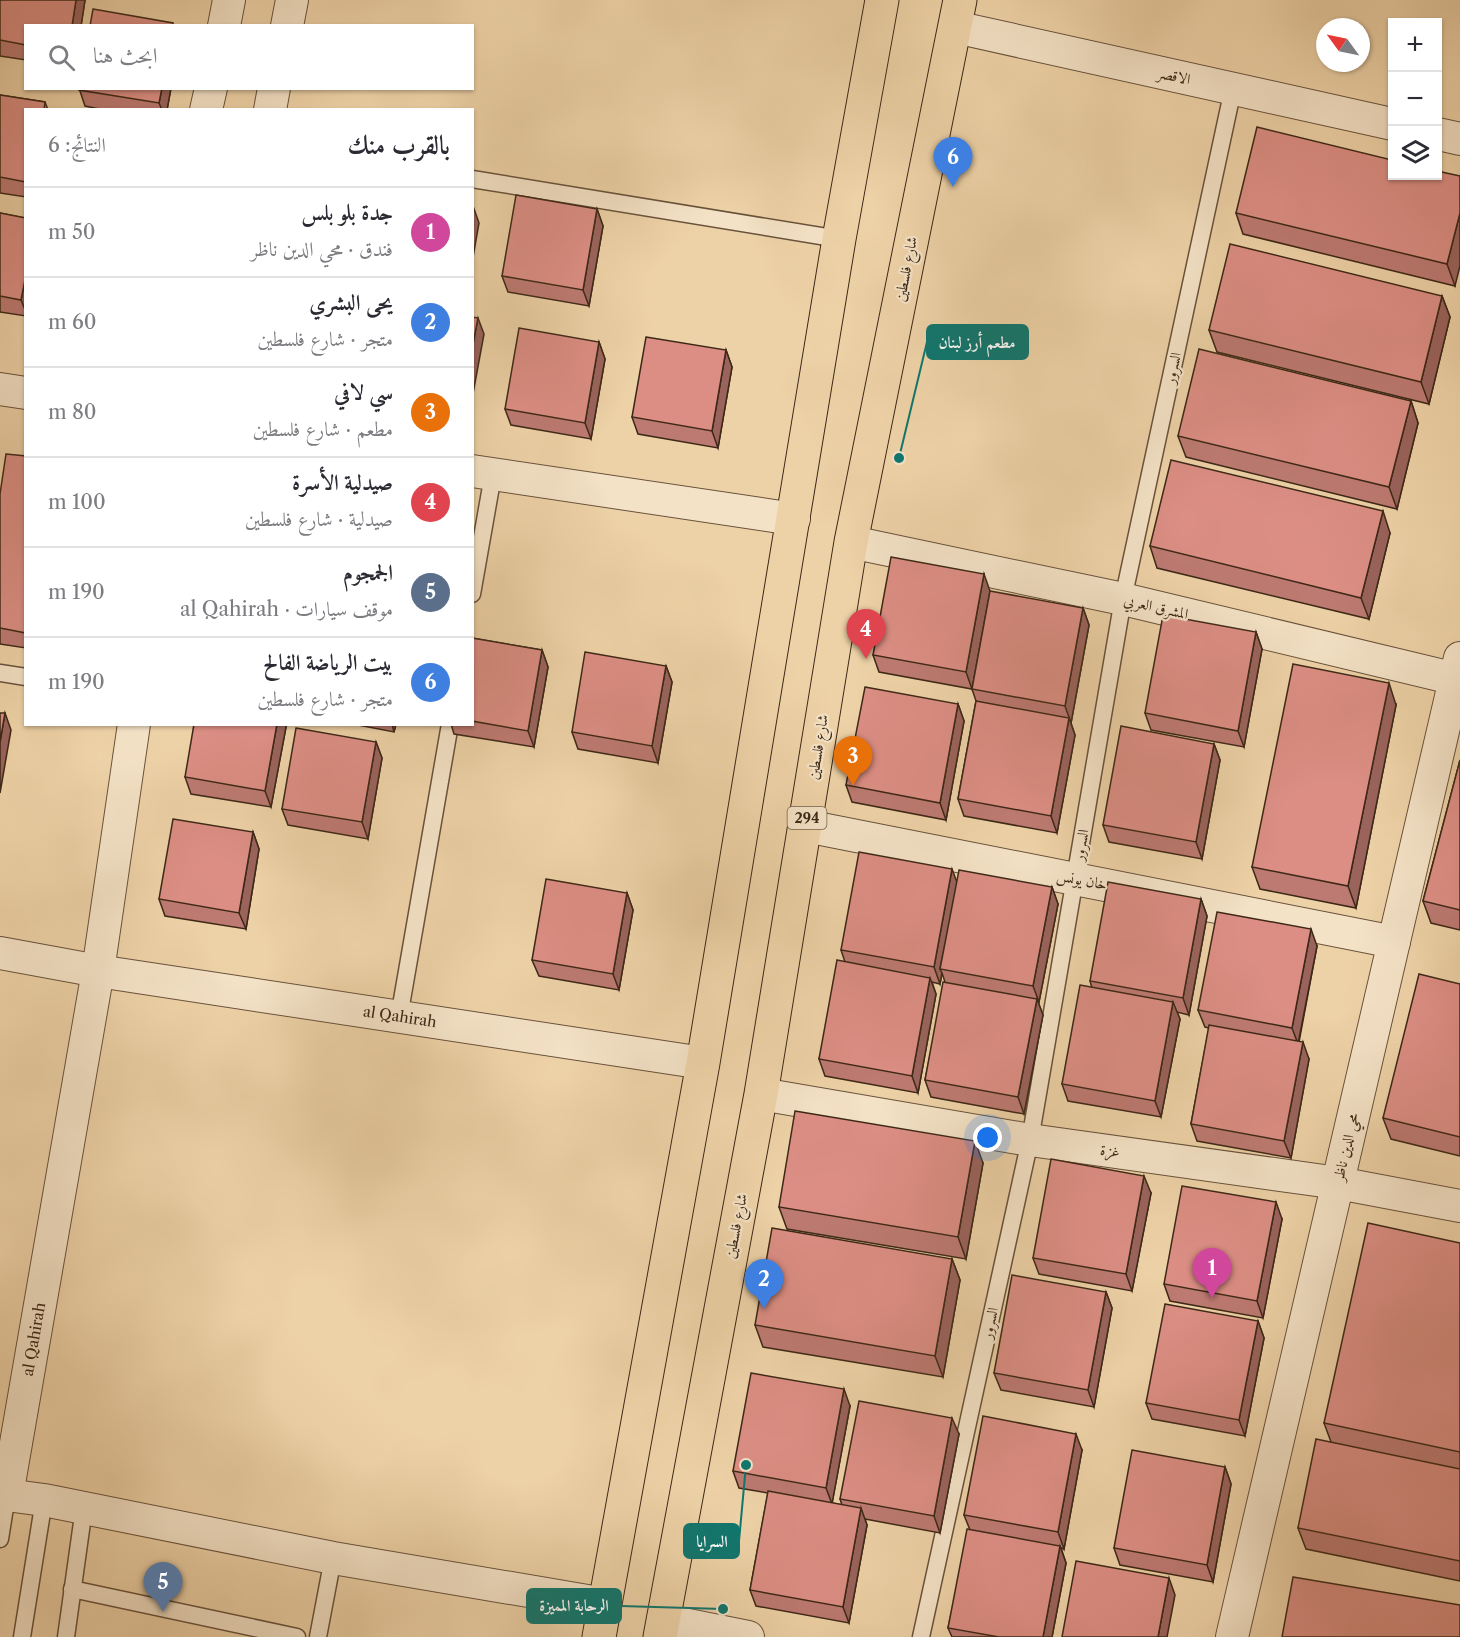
<!DOCTYPE html>
<html lang="ar">
<meta charset="utf-8">
<style>
:root{--surface:#fff;--page:#f2f2f3;--text:#2b2b33;--muted:#7c7c81;--line:#e1e1e2;--accent:#8f2418}
body{margin:0;font-family:"Libre Caslon Text",Amiri,serif;background:var(--page);color:var(--text);direction:rtl}
.controls{position:absolute;right:18px;top:18px;display:grid;overflow:hidden;border-radius:0px;box-shadow:0 2px 4px #0004}
.controls button{width:54px;height:54px;display:grid;place-items:center;padding:0;border:0;border-bottom:2px solid var(--line);background:var(--surface);color:var(--text);font:30px sans-serif}
.compass{position:absolute;left:1316px;top:18px;width:54px;height:54px;border-radius:50%;background:var(--surface);box-shadow:0 2px 4px #0004;rotate:303deg}
.you{position:absolute;left:988px;top:1138px;width:21px;height:21px;margin:-15px;border:4px solid #fff;border-radius:50%;background:#1a73e8;box-shadow:0 0 0 9px #1a73e833}
.badge{display:grid;place-items:center;width:39px;height:39px;border-radius:50%;background:var(--accent);color:#fff;font-size:20px;font-weight:700}
.pin{position:absolute;translate:-50% -50px;filter:drop-shadow(0 2px 3px #0008)}
.pin::after{content:'';position:absolute;top:32px;width:21px;height:18px;background:inherit;clip-path:polygon(0 0,100% 0,50% 100%)}
.list{margin:0;padding:0;list-style:none}
h2{display:flex;justify-content:space-between;align-items:center;height:78px;margin:0;padding:0 24px;font-size:26px}
h2 small{font-size:20px;font-weight:400;color:var(--muted)}
.list li{display:grid;grid-template-columns:39px 1fr auto;gap:18px;align-items:center;box-sizing:border-box;height:90px;padding:0 24px;border-top:2px solid var(--line)}
.list b{display:block;font-size:22px;white-space:nowrap}
.list p{margin:0;font-size:20px;white-space:nowrap;color:var(--muted)}
.list em{font-size:20px;font-style:normal;color:var(--muted)}
.icon{flex:none;width:33px;height:33px;fill:none;stroke:currentColor;stroke-width:2;stroke-linecap:round;stroke-linejoin:round}
.map{position:relative;flex:none;width:1460px;height:1637px;overflow:hidden;direction:ltr}
.search{position:absolute;background:var(--surface);box-shadow:0 2px 4px #0004;left:24px;top:24px;width:450px;height:66px;display:flex;align-items:center;gap:15px;box-sizing:border-box;padding:0 21px;border-radius:0px;color:var(--muted);font-size:22px}
.panel{position:absolute;background:var(--surface);box-shadow:0 2px 4px #0004;left:24px;top:108px;width:450px;height:618px;border-radius:0px;direction:rtl}
.map>svg:first-child{display:block}
.lines{fill:none;stroke-linecap:round;stroke-linejoin:round}
.lane-casing{stroke:#69523b;stroke-width:19}
.street-casing{stroke:#69523b;stroke-width:34}
.primary-casing{stroke:#3d2817;stroke-width:35}
.lane{stroke:#f4e2c6;stroke-width:16}
.street{stroke:#f4e2c6;stroke-width:32}
.primary{stroke:#eed2a7;stroke-width:33}
.wall{fill:#bd7a72;stroke:#3d2817;stroke-width:1.5}
.shaded-wall{fill:#9a635c;stroke:#3d2817;stroke-width:1.5}
.building{fill:#dc8e84;stroke:#3d2817;stroke-width:1.5}
.labels{text-anchor:middle;stroke-width:4.5;stroke-linejoin:round;paint-order:stroke}
.shield{fill:#f4e2c6;stroke:#74604c;stroke-width:1.5}
.shield-label{font-size:14px;font-weight:bold;fill:#3d2817}
.street-label{font-size:15px;fill:#3d2817;stroke:#f4e2c6}
.leader{fill:none;stroke:#0f766e;stroke-width:2}
.callout-dot{fill:#0f766e;stroke:#f4e2c6;stroke-width:2}
.callout{fill:#0f766e;stroke:#0f766e;stroke-width:2}
.callout-label{font-size:16px;text-anchor:middle;font-weight:bold;fill:#fff}
</style>
<div class="map">
<svg width="1460" height="1637" viewBox="0 0 1460 1637">
<rect width="100%" height="100%" fill="#eed2a7"/>
<filter id="stains"><feTurbulence type="fractalNoise" baseFrequency=".00333" numOctaves="4"/><feColorMatrix values="0 0 0 0 .2 0 0 0 0 .09 0 0 0 0 .02 0 0 0 .5 -.17"/></filter>
<radialGradient id="worn" r=".72"><stop offset=".6" stop-color="#630" stop-opacity="0"/><stop offset="1" stop-color="#630" stop-opacity=".3"/></radialGradient>
<g class="lines">
<g class="lane-casing">
<g id="lane">
<path d="M472 179 839 239"/>
<path d="M472 594 493 475"/>
<path d="M0 673 26 677"/>
<path d="M399 1017 450 724"/>
<path d="M0 1539 7 1495"/>
<path d="M72 1589 297 1637"/>
<path d="M22 1637 44 1500"/>
<path d="M66 1637 84 1508"/>
<path d="M318 1637 333 1558"/>
<path d="M921 1637 1030 1140 1123 599 1233 89"/>
</g>
</g>
<g class="street-casing">
<g id="street">
<path d="M224 26 229 0"/>
<path d="M287 26 292 0"/>
<path d="M955 27 1392 124"/>
<path d="M206 110 211 88"/>
<path d="M270 110 274 88"/>
<path d="M1438 134 1460 139"/>
<path d="M0 389 26 393"/>
<path d="M472 471 794 519"/>
<path d="M851 542 1123 599 1460 680"/>
<path d="M806 826 1394 942"/>
<path id="s1" d="M0 953 98 971 703 1063"/>
<path d="M761 1094 1030 1140 1338 1183 1460 1206"/>
<path d="M0 1494 44 1500 333 1558 605 1604"/>
<path id="s2" d="M7 1495 98 971 134 724"/>
<path d="M663 1620 748 1637"/>
<path d="M1232 1637 1460 658"/>
</g>
</g>
<g class="primary-casing">
<g id="primary">
<path d="M599 1637 703 1063 839 239 882 0"/>
<path d="M660 1637 761 1094 851 542 960 0"/>
</g>
</g>
<use href="#lane" class="lane"/>
<use href="#street" class="street"/>
<use href="#primary" class="primary"/>
</g>
<g class="wall">
<path d="M0 0H85L81 26H26V60L0 56Z"/>
<path d="M79 88H171L167 110H104L85 106Z"/>
<path d="M0 95 45 102 48 110H26V197L0 193Z"/>
<path d="M1460 176 1455 286 1243 234 1236 213Z"/>
<path d="M597 209 603 226 589 306 508 292 502 276Z"/>
<path d="M0 213 26 218V316L0 312Z"/>
<path d="M1442 296 1450 317 1429 404 1217 352 1209 330Z"/>
<path d="M599 342 605 359 591 439 511 425 505 409Z"/>
<path d="M726 350 732 367 718 448 638 434 632 417Z"/>
<path d="M1411 401 1418 423 1397 509 1186 457 1178 436Z"/>
<path d="M26 456V648L0 644V494Z"/>
<path d="M1390 533 1369 619 1157 568 1150 546Z"/>
<path d="M984 574 972 689 879 672 873 655Z"/>
<path d="M1083 608 1089 625 1071 723 1075 735 1057 833 964 816 958 799 976 701 972 689Z"/>
<path d="M1256 632 1262 649 1244 747 1151 730 1145 713Z"/>
<path d="M472 638 542 650 548 667 534 747 454 734 451 724H472Z"/>
<path d="M666 666 672 682 658 763 578 749 572 732Z"/>
<path d="M958 704 964 721 946 820 852 802 846 785Z"/>
<path d="M1396 705 1356 908 1260 889 1252 867Z"/>
<path d="M353 724H396L394 732Z"/>
<path d="M286 727 271 807 191 794 185 777Z"/>
<path d="M376 742 382 758 368 839 288 825 282 809Z"/>
<path d="M1214 744 1220 760 1202 859 1109 842 1103 825Z"/>
<path d="M1460 760V930L1431 923 1423 901Z"/>
<path d="M253 832 259 849 246 929 165 916 159 899Z"/>
<path d="M957 880 1052 887 1058 904 1039 1002H1038L1043 1015 1024 1114 931 1097 925 1080 945 982 942 973 940 984 932 982 936 994 918 1093 825 1076 819 1059 845 962 841 950Z"/>
<path d="M627 893 633 910 619 990 539 976 532 960Z"/>
<path d="M1201 899 1207 916 1189 1015 1177 1012 1180 1019 1161 1117 1068 1101 1062 1084 1092 988 1090 981Z"/>
<path d="M1317 946 1299 1042 1309 1059 1291 1158 1197 1141 1191 1124 1209 1028 1205 1027 1198 1010Z"/>
<path d="M1460 984V1156L1391 1139 1383 1118Z"/>
<path d="M983 1163 966 1259 787 1229 779 1207Z"/>
<path d="M1151 1193 1132 1291 1039 1274 1033 1258Z"/>
<path d="M1282 1219 1263 1318 1170 1301 1164 1284Z"/>
<path d="M1460 1243V1581L1306 1549 1298 1528 1331 1442 1324 1423Z"/>
<path d="M952 1259 960 1280 943 1377 763 1347 755 1325Z"/>
<path d="M1106 1292 1112 1308 1094 1407 1001 1390 994 1373Z"/>
<path d="M1258 1321 1264 1338 1245 1436 1152 1419 1146 1403Z"/>
<path d="M850 1406 832 1503 842 1505 840 1499 959 1434 940 1533 865 1519 867 1525 849 1623 756 1606 750 1590 768 1493 739 1488 733 1471Z"/>
<path d="M1082 1450 1064 1549 1061 1548 1066 1563 1052 1637H952L948 1628 970 1530 964 1515Z"/>
<path d="M1225 1467 1231 1484 1213 1582 1120 1565 1114 1548Z"/>
</g>
<g class="shaded-wall">
<path d="M76 0H85L81 26H72Z"/>
<path d="M162 88H171L167 110H162L159 103Z"/>
<path d="M473 206 479 223 472 263V211Z"/>
<path d="M597 209 603 226 589 306 583 290Z"/>
<path d="M1460 213V266L1455 286 1447 264Z"/>
<path d="M26 275V312L21 300Z"/>
<path d="M1442 296 1450 317 1429 404 1421 382Z"/>
<path d="M478 318 484 334 472 399V349Z"/>
<path d="M599 342 605 359 591 439 585 423Z"/>
<path d="M726 350 732 367 718 448 712 431Z"/>
<path d="M1411 401 1418 423 1397 509 1389 487Z"/>
<path d="M1383 511 1390 533 1369 619 1361 598Z"/>
<path d="M984 574 990 591 972 689 966 672Z"/>
<path d="M1083 608 1089 625 1071 723 1065 706Z"/>
<path d="M1256 632 1262 649 1244 747 1238 731Z"/>
<path d="M542 650 548 667 534 747 528 731Z"/>
<path d="M666 666 672 682 658 763 652 746Z"/>
<path d="M1389 683 1396 705 1356 908 1348 886Z"/>
<path d="M958 704 964 721 946 820 940 803Z"/>
<path d="M5 713 11 730 0 793V742Z"/>
<path d="M1069 718 1075 735 1057 833 1051 816Z"/>
<path d="M277 724H285L286 727 271 807 265 791Z"/>
<path d="M392 724H396L394 732Z"/>
<path d="M376 742 382 758 368 839 362 822Z"/>
<path d="M1214 744 1220 760 1202 859 1196 842Z"/>
<path d="M253 832 259 849 246 929 239 913Z"/>
<path d="M952 869 958 885 940 969 942 973 940 984 934 967Z"/>
<path d="M1052 887 1058 904 1039 1002 1033 986Z"/>
<path d="M627 893 633 910 619 990 613 974Z"/>
<path d="M1201 899 1207 916 1189 1015 1183 998Z"/>
<path d="M1311 929 1317 946 1298 1044 1292 1028Z"/>
<path d="M930 978 936 994 918 1093 912 1076Z"/>
<path d="M1037 999 1043 1015 1024 1114 1018 1097Z"/>
<path d="M1173 1002 1180 1019 1161 1117 1155 1101Z"/>
<path d="M1303 1042 1309 1059 1291 1158 1284 1141Z"/>
<path d="M975 1141 983 1163 966 1259 958 1237Z"/>
<path d="M1144 1176 1151 1193 1132 1291 1126 1274Z"/>
<path d="M1276 1202 1282 1219 1263 1318 1257 1301Z"/>
<path d="M952 1259 960 1280 943 1377 935 1356Z"/>
<path d="M1106 1292 1112 1308 1094 1407 1088 1390Z"/>
<path d="M1258 1321 1264 1338 1245 1436 1239 1420Z"/>
<path d="M844 1389 850 1406 832 1504 826 1488Z"/>
<path d="M952 1418 959 1434 940 1533 934 1516Z"/>
<path d="M1076 1434 1082 1450 1064 1549 1058 1532Z"/>
<path d="M1225 1467 1231 1484 1213 1582 1207 1565Z"/>
<path d="M861 1508 867 1525 849 1623 843 1607Z"/>
<path d="M1060 1546 1066 1563 1052 1637H1043Z"/>
<path d="M1169 1578 1175 1595 1167 1637H1158Z"/>
</g>
<g class="building">
<path d="M0 0H76L72 26H26V45L0 40Z"/>
<path d="M93 9 173 23V26H90Z"/>
<path d="M79 88H162L159 103 79 90Z"/>
<path d="M0 95 45 102 44 110H26V182L0 177Z"/>
<path d="M1257 127 1392 160V176H1437V171L1460 176V213L1447 264 1236 213Z"/>
<path d="M516 195 597 209 583 290 502 276Z"/>
<path d="M0 213 26 218V275L21 300 0 296Z"/>
<path d="M1230 244 1442 296 1421 382 1209 330Z"/>
<path d="M472 317 478 318 472 349Z"/>
<path d="M519 328 599 342 585 423 505 409Z"/>
<path d="M646 337 726 350 712 431 632 417Z"/>
<path d="M1199 349 1411 401 1389 487 1178 436Z"/>
<path d="M6 454 26 456V633L0 628V494Z"/>
<path d="M1171 460 1383 511 1361 598 1150 546Z"/>
<path d="M891 557 984 574 966 672 873 655Z"/>
<path d="M990 591 1083 608 1065 706 972 689Z"/>
<path d="M1163 615 1256 632 1238 731 1145 713Z"/>
<path d="M472 638 542 650 528 731 472 721Z"/>
<path d="M585 652 666 666 652 746 572 732Z"/>
<path d="M1293 664 1389 683 1348 886 1252 867Z"/>
<path d="M865 687 958 704 940 803 846 785Z"/>
<path d="M976 701 1069 718 1051 816 958 799Z"/>
<path d="M0 713H5L0 742Z"/>
<path d="M194 724H277L265 791 185 777Z"/>
<path d="M1121 726 1214 744 1196 842 1103 825Z"/>
<path d="M296 728 376 742 362 822 282 809Z"/>
<path d="M1460 760V910L1423 901Z"/>
<path d="M173 819 253 832 239 913 159 899Z"/>
<path d="M859 852 952 869 934 967 841 950Z"/>
<path d="M959 870 1052 887 1033 986 940 969Z"/>
<path d="M546 879 627 893 613 974 532 960Z"/>
<path d="M1108 882 1201 899 1183 998 1090 981Z"/>
<path d="M1217 912 1311 929 1292 1028 1198 1010Z"/>
<path d="M837 960 930 978 912 1076 819 1059Z"/>
<path d="M1419 974 1460 984V1137L1383 1118Z"/>
<path d="M943 982 1037 999 1018 1097 925 1080Z"/>
<path d="M1080 985 1173 1002 1155 1101 1062 1084Z"/>
<path d="M1209 1025 1303 1042 1284 1141 1191 1124Z"/>
<path d="M795 1111 975 1141 958 1237 779 1207Z"/>
<path d="M1051 1159 1144 1176 1126 1274 1033 1258Z"/>
<path d="M1182 1186 1276 1202 1257 1301 1164 1284Z"/>
<path d="M1368 1223 1460 1243V1452L1324 1423Z"/>
<path d="M772 1228 952 1259 935 1356 755 1325Z"/>
<path d="M1012 1275 1106 1292 1088 1390 994 1373Z"/>
<path d="M1165 1304 1258 1321 1239 1420 1146 1403Z"/>
<path d="M751 1373 844 1389 826 1488 733 1471Z"/>
<path d="M859 1401 952 1418 934 1516 840 1499Z"/>
<path d="M983 1416 1076 1434 1058 1532 964 1515Z"/>
<path d="M1316 1439 1460 1469V1561L1298 1528Z"/>
<path d="M1132 1450 1225 1467 1207 1565 1114 1548Z"/>
<path d="M768 1491 861 1508 843 1607 750 1590Z"/>
<path d="M967 1529 1060 1546 1043 1637H999L948 1628Z"/>
<path d="M1076 1561 1169 1578 1158 1637H1062Z"/>
<path d="M1293 1577 1460 1605V1637H1282Z"/>
</g>
<g class="labels">
<rect class="shield" x="787.5" y="807" width="39" height="22" rx="4.5"/>
<g class="shield-label">
<text x="807" y="823">294</text>
</g>
<g class="street-label">
<text transform="translate(1174 76) rotate(12)" y="5">الاقصر</text>
<text transform="translate(906 269) rotate(-79)" y="5">شارع فلسطين</text>
<text transform="translate(1173 368) rotate(-78)" y="5">السرور</text>
<text transform="translate(1156 607) rotate(13)" y="5">المشرق العربي</text>
<text transform="translate(818 747) rotate(-81)" y="5">شارع فلسطين</text>
<text transform="translate(1081 845) rotate(-80)" y="5">السرور</text>
<text transform="translate(1082 880) rotate(11)" y="5">خان يونس</text>
<text dy="5" stroke="none"><textPath href="#s1" startOffset="405">al Qahirah</textPath></text>
<text transform="translate(1346 1147) rotate(-77)" y="5">محي الدين ناظر</text>
<text transform="translate(1110 1151) rotate(8)" y="5">غزة</text>
<text transform="translate(736 1226) rotate(-79)" y="5">شارع فلسطين</text>
<text transform="translate(990 1323) rotate(-78)" y="5">السرور</text>
<text dy="5" stroke="none"><textPath href="#s2" startOffset="158">al Qahirah</textPath></text>
</g>
</g>
<path class="leader" d="M899 458L927 342M746 1465L739 1541M723 1609L621 1606"/>
<g class="callout-dot">
<circle cx="899" cy="458" r="6"/>
<circle cx="746" cy="1465" r="6"/>
<circle cx="723" cy="1609" r="6"/>
</g>
<g class="callout">
<rect x="927" y="325" width="101" height="34" rx="6"/>
<rect x="684" y="1524" width="55" height="34" rx="6"/>
<rect x="527" y="1589" width="94" height="34" rx="6"/>
</g>
<g class="callout-label">
<text x="977" y="348">مطعم أرز لبنان</text>
<text x="712" y="1547">السرايا</text>
<text x="574" y="1611">الرحابة المميزة</text>
</g>
<rect width="100%" height="100%" filter="url(#stains)"/>
<rect width="100%" height="100%" fill="url(#worn)"/>
</svg>
<div class="controls">
<button>+</button>
<button>−</button>
<button><svg class="icon" aria-label="layers" viewBox="0 0 24 24"><path d="M12 4l9 5-9 5-9-5zM3 14l9 5 9-5"/></svg></button>
</div>
<svg class="compass" viewBox="-18 -18 36 36"><path d="M0-13l5 13h-10z" fill="#e53935"/><path d="M0 13l5-13h-10z" fill="#7c7c81"/></svg>
<div class="you"></div>
<div class="pin badge" style="left:1212px;top:1298px;background:#d1479c">1</div>
<div class="pin badge" style="left:764px;top:1309px;background:#3f7fe0">2</div>
<div class="pin badge" style="left:853px;top:786px;background:#e8710a">3</div>
<div class="pin badge" style="left:866px;top:659px;background:#e0444e">4</div>
<div class="pin badge" style="left:163px;top:1612px;background:#5c6f8a">5</div>
<div class="pin badge" style="left:953px;top:187px;background:#3f7fe0">6</div>
<div class="search"><svg class="icon" aria-label="search" viewBox="0 0 24 24"><circle cx="10" cy="10" r="6"/><path d="M15 15l6 6"/></svg>ابحث هنا</div>
<section class="panel">
<h2>بالقرب منك<small>النتائج: 6</small></h2>
<ul class="list">
<li><span class="badge" style="background:#d1479c">1</span><div><b>جدة بلو بلس</b><p>فندق · محي الدين ناظر</p></div><em>50 m</em></li>
<li><span class="badge" style="background:#3f7fe0">2</span><div><b>يحى البشري</b><p>متجر · شارع فلسطين</p></div><em>60 m</em></li>
<li><span class="badge" style="background:#e8710a">3</span><div><b>سي لافي</b><p>مطعم · شارع فلسطين</p></div><em>80 m</em></li>
<li><span class="badge" style="background:#e0444e">4</span><div><b>صيدلية الأسرة</b><p>صيدلية · شارع فلسطين</p></div><em>100 m</em></li>
<li><span class="badge" style="background:#5c6f8a">5</span><div><b>الجمجوم</b><p>موقف سيارات · al Qahirah</p></div><em>190 m</em></li>
<li><span class="badge" style="background:#3f7fe0">6</span><div><b>بيت الرياضة الفالح</b><p>متجر · شارع فلسطين</p></div><em>190 m</em></li>
</ul>
</section>
</div>
